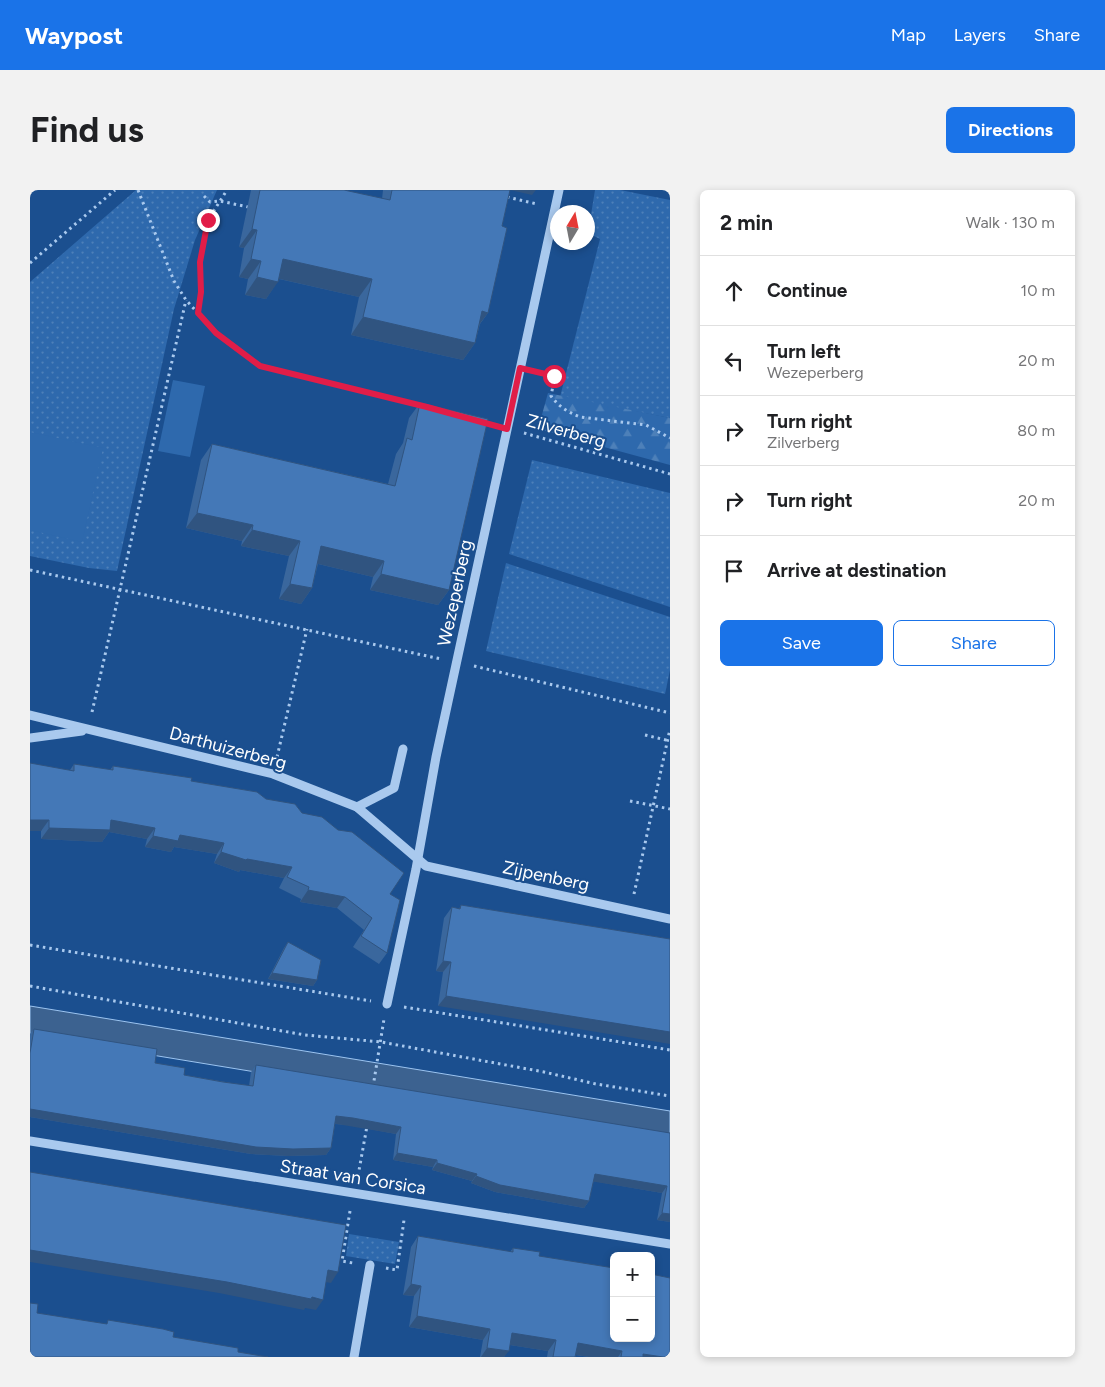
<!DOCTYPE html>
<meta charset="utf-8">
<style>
:root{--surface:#fff;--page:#f2f2f2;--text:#202124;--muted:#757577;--line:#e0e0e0;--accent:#1a73e8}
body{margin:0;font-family:Figtree,sans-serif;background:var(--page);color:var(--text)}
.controls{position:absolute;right:15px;bottom:15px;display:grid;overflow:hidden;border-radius:8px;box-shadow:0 2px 8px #0003}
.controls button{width:45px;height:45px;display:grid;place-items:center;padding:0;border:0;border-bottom:1px solid var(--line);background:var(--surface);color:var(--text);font:25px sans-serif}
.compass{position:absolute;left:520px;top:15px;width:45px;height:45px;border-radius:50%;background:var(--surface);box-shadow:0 2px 8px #0003;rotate:10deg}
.stop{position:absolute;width:15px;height:15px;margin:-11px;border:4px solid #e11d48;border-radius:50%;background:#fff}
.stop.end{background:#e11d48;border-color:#fff;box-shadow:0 1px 5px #0008}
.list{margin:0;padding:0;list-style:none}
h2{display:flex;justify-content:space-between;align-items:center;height:65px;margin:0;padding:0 20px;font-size:21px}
h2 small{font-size:16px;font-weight:400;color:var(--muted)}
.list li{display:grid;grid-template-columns:32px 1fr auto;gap:15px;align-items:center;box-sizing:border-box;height:70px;padding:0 20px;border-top:1px solid var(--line)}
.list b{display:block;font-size:19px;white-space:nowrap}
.list p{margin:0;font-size:16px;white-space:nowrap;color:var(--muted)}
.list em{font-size:16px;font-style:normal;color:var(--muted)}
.actions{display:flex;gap:10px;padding:15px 20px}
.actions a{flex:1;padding:11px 0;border:1px solid var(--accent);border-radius:8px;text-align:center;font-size:18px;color:var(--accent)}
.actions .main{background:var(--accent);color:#fff}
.icon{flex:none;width:28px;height:28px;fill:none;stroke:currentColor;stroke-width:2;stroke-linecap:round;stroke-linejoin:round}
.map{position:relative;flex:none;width:640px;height:1167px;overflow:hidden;border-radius:8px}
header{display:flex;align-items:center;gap:30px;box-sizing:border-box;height:70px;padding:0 25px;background:var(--accent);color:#fff}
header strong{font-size:24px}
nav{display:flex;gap:28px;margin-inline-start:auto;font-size:18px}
.intro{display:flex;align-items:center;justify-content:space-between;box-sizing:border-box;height:120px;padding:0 30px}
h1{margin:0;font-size:35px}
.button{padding:12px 22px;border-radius:8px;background:var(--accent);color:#fff;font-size:18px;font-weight:700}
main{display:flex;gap:30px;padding:0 30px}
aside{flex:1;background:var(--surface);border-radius:8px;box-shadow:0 2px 8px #0003}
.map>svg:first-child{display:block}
.grass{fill:url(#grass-dots)}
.forest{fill:url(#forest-firs)}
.garden{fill:#2e69ad}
.water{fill:#3c6290;stroke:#9cc4f0}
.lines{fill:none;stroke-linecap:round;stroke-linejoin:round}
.path{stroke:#a9c9ee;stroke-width:3;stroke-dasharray:2.5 4;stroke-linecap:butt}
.minor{stroke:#a9c9ee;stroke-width:9}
.wall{fill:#3a679d}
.shaded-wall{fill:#305480}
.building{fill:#4478b7;stroke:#305480}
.route{stroke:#e11d48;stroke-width:6}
.labels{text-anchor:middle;stroke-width:4;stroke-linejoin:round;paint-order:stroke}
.street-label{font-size:18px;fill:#fff;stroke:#1b4f8f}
</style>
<header>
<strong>Waypost</strong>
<nav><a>Map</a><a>Layers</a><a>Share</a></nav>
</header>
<div class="intro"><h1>Find us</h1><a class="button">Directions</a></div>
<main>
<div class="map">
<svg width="640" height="1167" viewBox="0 0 640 1167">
<defs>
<pattern id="grass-dots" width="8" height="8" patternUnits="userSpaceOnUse" patternTransform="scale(1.25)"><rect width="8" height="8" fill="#2e69ad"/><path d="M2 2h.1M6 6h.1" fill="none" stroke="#4d80b9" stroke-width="1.8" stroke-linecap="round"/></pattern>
<pattern id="forest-firs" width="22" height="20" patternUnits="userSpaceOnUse" patternTransform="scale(1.25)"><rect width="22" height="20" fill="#2e69ad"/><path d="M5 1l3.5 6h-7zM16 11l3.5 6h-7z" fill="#4d80b9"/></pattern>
</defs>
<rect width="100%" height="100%" fill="#1b4f8f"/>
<g class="grass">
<path d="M106 0H187L165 50 144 119 87 381 59 378 0 366V92Z"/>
<path d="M565 0H590L640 10V228L530 207 570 49 558 43Z"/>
<path d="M502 270 640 303V417L479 364Z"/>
<path d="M476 373 640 427V480L635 504 456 461Z"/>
<path d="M319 1044 369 1052 365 1074 316 1066Z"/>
</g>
<path class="forest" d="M518 203 640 228V275L508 239Z"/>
<g class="garden">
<path d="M143 190 175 196 160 267 128 261Z"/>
<path d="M0 242 73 258 52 352 0 340Z"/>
</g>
<path class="water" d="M0 816 640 921V950L0 845Z"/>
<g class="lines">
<g class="path">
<path d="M108 0 144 91 156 110 186 143 230 176 392 216"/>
<path d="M174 6 180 12 190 11 218 17"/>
<path d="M477 7 507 14"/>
<path d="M0 73 85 0"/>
<path d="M168 123 171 102 170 72 178 30 197 0"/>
<path d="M506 182 525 186 521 206C529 217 538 222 550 227L616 235 640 248"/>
<path d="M494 243 640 284"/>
<path d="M0 380 411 469"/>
<path d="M444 476 640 523"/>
<path d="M62 522 156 110"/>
<path d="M615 545 640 551"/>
<path d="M247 567 277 439"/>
<path d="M600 611 640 619"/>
<path d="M604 704 640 539"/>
<path d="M0 755 341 811"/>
<path d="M0 796 275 845 351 852 514 882 566 894 640 906"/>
<path d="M374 817 640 860"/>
<path d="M343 897 354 829"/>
<path d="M328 986 337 936"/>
<path d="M320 1021 312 1071 323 1073"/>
<path d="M356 1078 367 1080 374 1030"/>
</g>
<g class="minor">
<path d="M0 525 243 584 327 617 364 598 373 559"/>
<path d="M0 548 52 541"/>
<path d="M327 617 396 676 640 729"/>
<path d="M357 814 386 679 406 567 529 0"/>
<path d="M0 951 640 1054"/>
<path d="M324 1167 340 1075"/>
</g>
</g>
<g class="wall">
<path d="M221 0H314L352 9 353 0H480L472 36 458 123 450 134 445 153 433 170 321 145 329 107 249 89 236 109 215 105 218 89 209 87 214 58 209 57Z"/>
<path d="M390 213 419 400 408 415 340 400 343 387 288 374 282 398 271 414 249 409 259 366 211 356 212 351 156 338 171 270 182 254 358 294 366 264 373 253 379 228Z"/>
<path d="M44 574 80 580 83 576 161 591 236 609 272 623 360 704 357 763 349 774 323 757 334 740 307 718 270 712 271 709 249 698 254 688 210 680 209 682 184 673 187 664 144 657 141 662 115 657 117 649 79 642 72 652 11 649V641L40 580Z"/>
<path d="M431 715 640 749 408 816 413 782 406 781 414 728 422 717 429 719Z"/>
<path d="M258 752 287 790 283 796 238 789 254 758Z"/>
<path d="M4 839 125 873 154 885 219 896 221 882 226 875 640 943V1032L627 1030 632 1003 563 991 559 1011 554 1018 465 1002 441 993 442 991 402 980 403 977 363 970 366 944 318 935 305 934 301 958 296 965 258 966 221 964 0 927V844Z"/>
<path d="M388 1046 480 1062 483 1058 509 1066 640 1167H559L546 1165 545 1167H517L518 1161 480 1155 474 1167H450L453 1150 379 1137 384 1106 373 1105 381 1057Z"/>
</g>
<g class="shaded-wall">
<path d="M480 0H506L502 5Z"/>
<path d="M222 39 227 40 214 58 209 57Z"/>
<path d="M221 69 231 71 218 89 209 87Z"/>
<path d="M253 69 342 89 329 107 241 87Z"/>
<path d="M227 87 248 92 236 109 215 105Z"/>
<path d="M452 121 458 123 445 140Z"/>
<path d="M333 127 445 153 433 170 321 145Z"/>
<path d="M167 323 223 335 212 351 156 338Z"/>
<path d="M222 340 270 351 259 366 211 356Z"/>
<path d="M291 356 354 371 343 387 280 372Z"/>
<path d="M351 384 419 400 408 415 340 400Z"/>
<path d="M260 394 282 398 271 414 249 409Z"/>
<path d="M0 630H19L11 641H0Z"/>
<path d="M81 630 125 638 117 649 79 642 72 652 11 649 19 638Z"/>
<path d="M150 645 194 653 187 664 144 657 141 662 115 657 123 646Z"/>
<path d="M191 662 217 669 262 677 254 688 210 680 209 682 184 673Z"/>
<path d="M278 700 315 707 307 718 270 712Z"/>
<path d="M413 771 421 772 413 782 406 781Z"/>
<path d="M242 783 287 790 283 796 238 789Z"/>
<path d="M416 806 640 842V854L408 816Z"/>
<path d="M0 919 301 958 296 965 258 966 221 964 0 927Z"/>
<path d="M306 926 323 928 371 937 366 944 301 933Z"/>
<path d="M367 963 407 970 403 977 363 970Z"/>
<path d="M407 973 447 984 442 991 402 980Z"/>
<path d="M565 984 637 996 632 1003 560 991Z"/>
<path d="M446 986 559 1011 554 1018 465 1002 441 993Z"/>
<path d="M632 1023 640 1024V1032L627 1030Z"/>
<path d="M0 1060 197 1092 293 1110 286 1120 275 1118 274 1120 189 1103 0 1072Z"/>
<path d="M298 1080 308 1082 301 1093 290 1091Z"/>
<path d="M381 1094 391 1096 384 1106 373 1105Z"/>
<path d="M387 1126 460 1139 453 1150 379 1137Z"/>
<path d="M482 1143 526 1150 518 1161 474 1154Z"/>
<path d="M548 1153 592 1161 588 1167H559L540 1164Z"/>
<path d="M457 1158 479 1161 474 1167H451Z"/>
<path d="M613 1164 633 1167H611Z"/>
</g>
<g class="building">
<path d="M230 0H314L360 10 362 0H480L472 36 477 38 458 123 452 121 445 153 333 127 342 89 253 69 248 92 227 87 231 71 221 69 227 40 222 39Z"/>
<path d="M390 213 458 229 419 400 351 384 354 371 291 356 282 398 260 394 270 351 222 340 223 335 167 323 182 254 365 296 377 248 382 250Z"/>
<path d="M0 573 44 581V574L83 580V576L162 588 161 591 227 602 236 609 265 614 272 623 292 627 308 640 322 642 374 683 360 704 370 710 357 763 331 746 342 728 315 707 278 700 279 697 257 687 262 677 217 669 216 670 191 662 194 653 150 645 148 651 123 646 125 638 81 630 80 640 19 638V630H0Z"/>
<path d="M431 715 640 749V842L416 806 421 772 413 771 422 717 430 719Z"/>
<path d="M258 752 291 770 287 790 242 783Z"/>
<path d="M4 839 127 859 125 873 155 878 154 885 193 892 223 896 226 875 640 943V1024L632 1023 637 996 565 984 559 1011 470 995 446 986 447 984 407 973V970L367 963 371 937 323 928 306 926 301 958 263 959 226 957 0 919V863Z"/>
<path d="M0 982 316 1035 308 1082 298 1080 293 1110 282 1107 281 1109 197 1092 0 1060Z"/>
<path d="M388 1046 483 1062V1058L510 1062 509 1066 584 1078V1148H621V1084L640 1088V1167H633L613 1164V1167H591L592 1161 548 1153 545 1167H523L526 1150 482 1143 479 1161 457 1158 460 1139 387 1126 391 1096 381 1094Z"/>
<path d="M0 1113 8 1114 7 1123 77 1134 78 1130 133 1139 144 1142 143 1147 208 1158V1162L238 1167H0Z"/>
</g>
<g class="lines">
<path class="route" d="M178 30 170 72 171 102 168 123 186 143 230 176 397 217 477 239 490 178 524 186"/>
</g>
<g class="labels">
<g class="street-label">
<text transform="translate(536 241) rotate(16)" y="6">Zilverberg</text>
<text transform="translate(425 403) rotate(-78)" y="6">Wezeperberg</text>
<text transform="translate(198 558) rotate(15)" y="6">Darthuizerberg</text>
<text transform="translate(516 686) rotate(12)" y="6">Zijpenberg</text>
<text transform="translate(323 987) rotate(9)" y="6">Straat van Corsica</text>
</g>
</g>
</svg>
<div class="controls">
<button>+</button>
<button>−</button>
</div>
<svg class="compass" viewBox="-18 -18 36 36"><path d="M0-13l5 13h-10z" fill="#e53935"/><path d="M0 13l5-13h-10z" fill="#757577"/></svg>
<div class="stop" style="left:524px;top:186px"></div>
<div class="stop end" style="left:178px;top:30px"></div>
</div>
<aside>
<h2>2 min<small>Walk · 130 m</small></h2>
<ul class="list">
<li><svg class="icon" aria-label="ahead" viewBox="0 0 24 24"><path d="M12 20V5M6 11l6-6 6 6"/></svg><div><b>Continue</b></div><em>10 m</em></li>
<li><svg class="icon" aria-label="left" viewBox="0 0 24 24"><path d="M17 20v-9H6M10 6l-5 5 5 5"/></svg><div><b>Turn left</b><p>Wezeperberg</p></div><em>20 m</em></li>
<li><svg class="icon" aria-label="right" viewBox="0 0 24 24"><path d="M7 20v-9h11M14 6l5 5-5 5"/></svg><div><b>Turn right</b><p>Zilverberg</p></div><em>80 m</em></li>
<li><svg class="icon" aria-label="right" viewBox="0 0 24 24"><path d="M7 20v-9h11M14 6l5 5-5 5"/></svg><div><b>Turn right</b></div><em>20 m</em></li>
<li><svg class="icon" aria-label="arrive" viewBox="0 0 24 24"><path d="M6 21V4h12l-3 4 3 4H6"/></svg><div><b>Arrive at destination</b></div></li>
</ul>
<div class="actions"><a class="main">Save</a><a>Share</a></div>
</aside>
</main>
